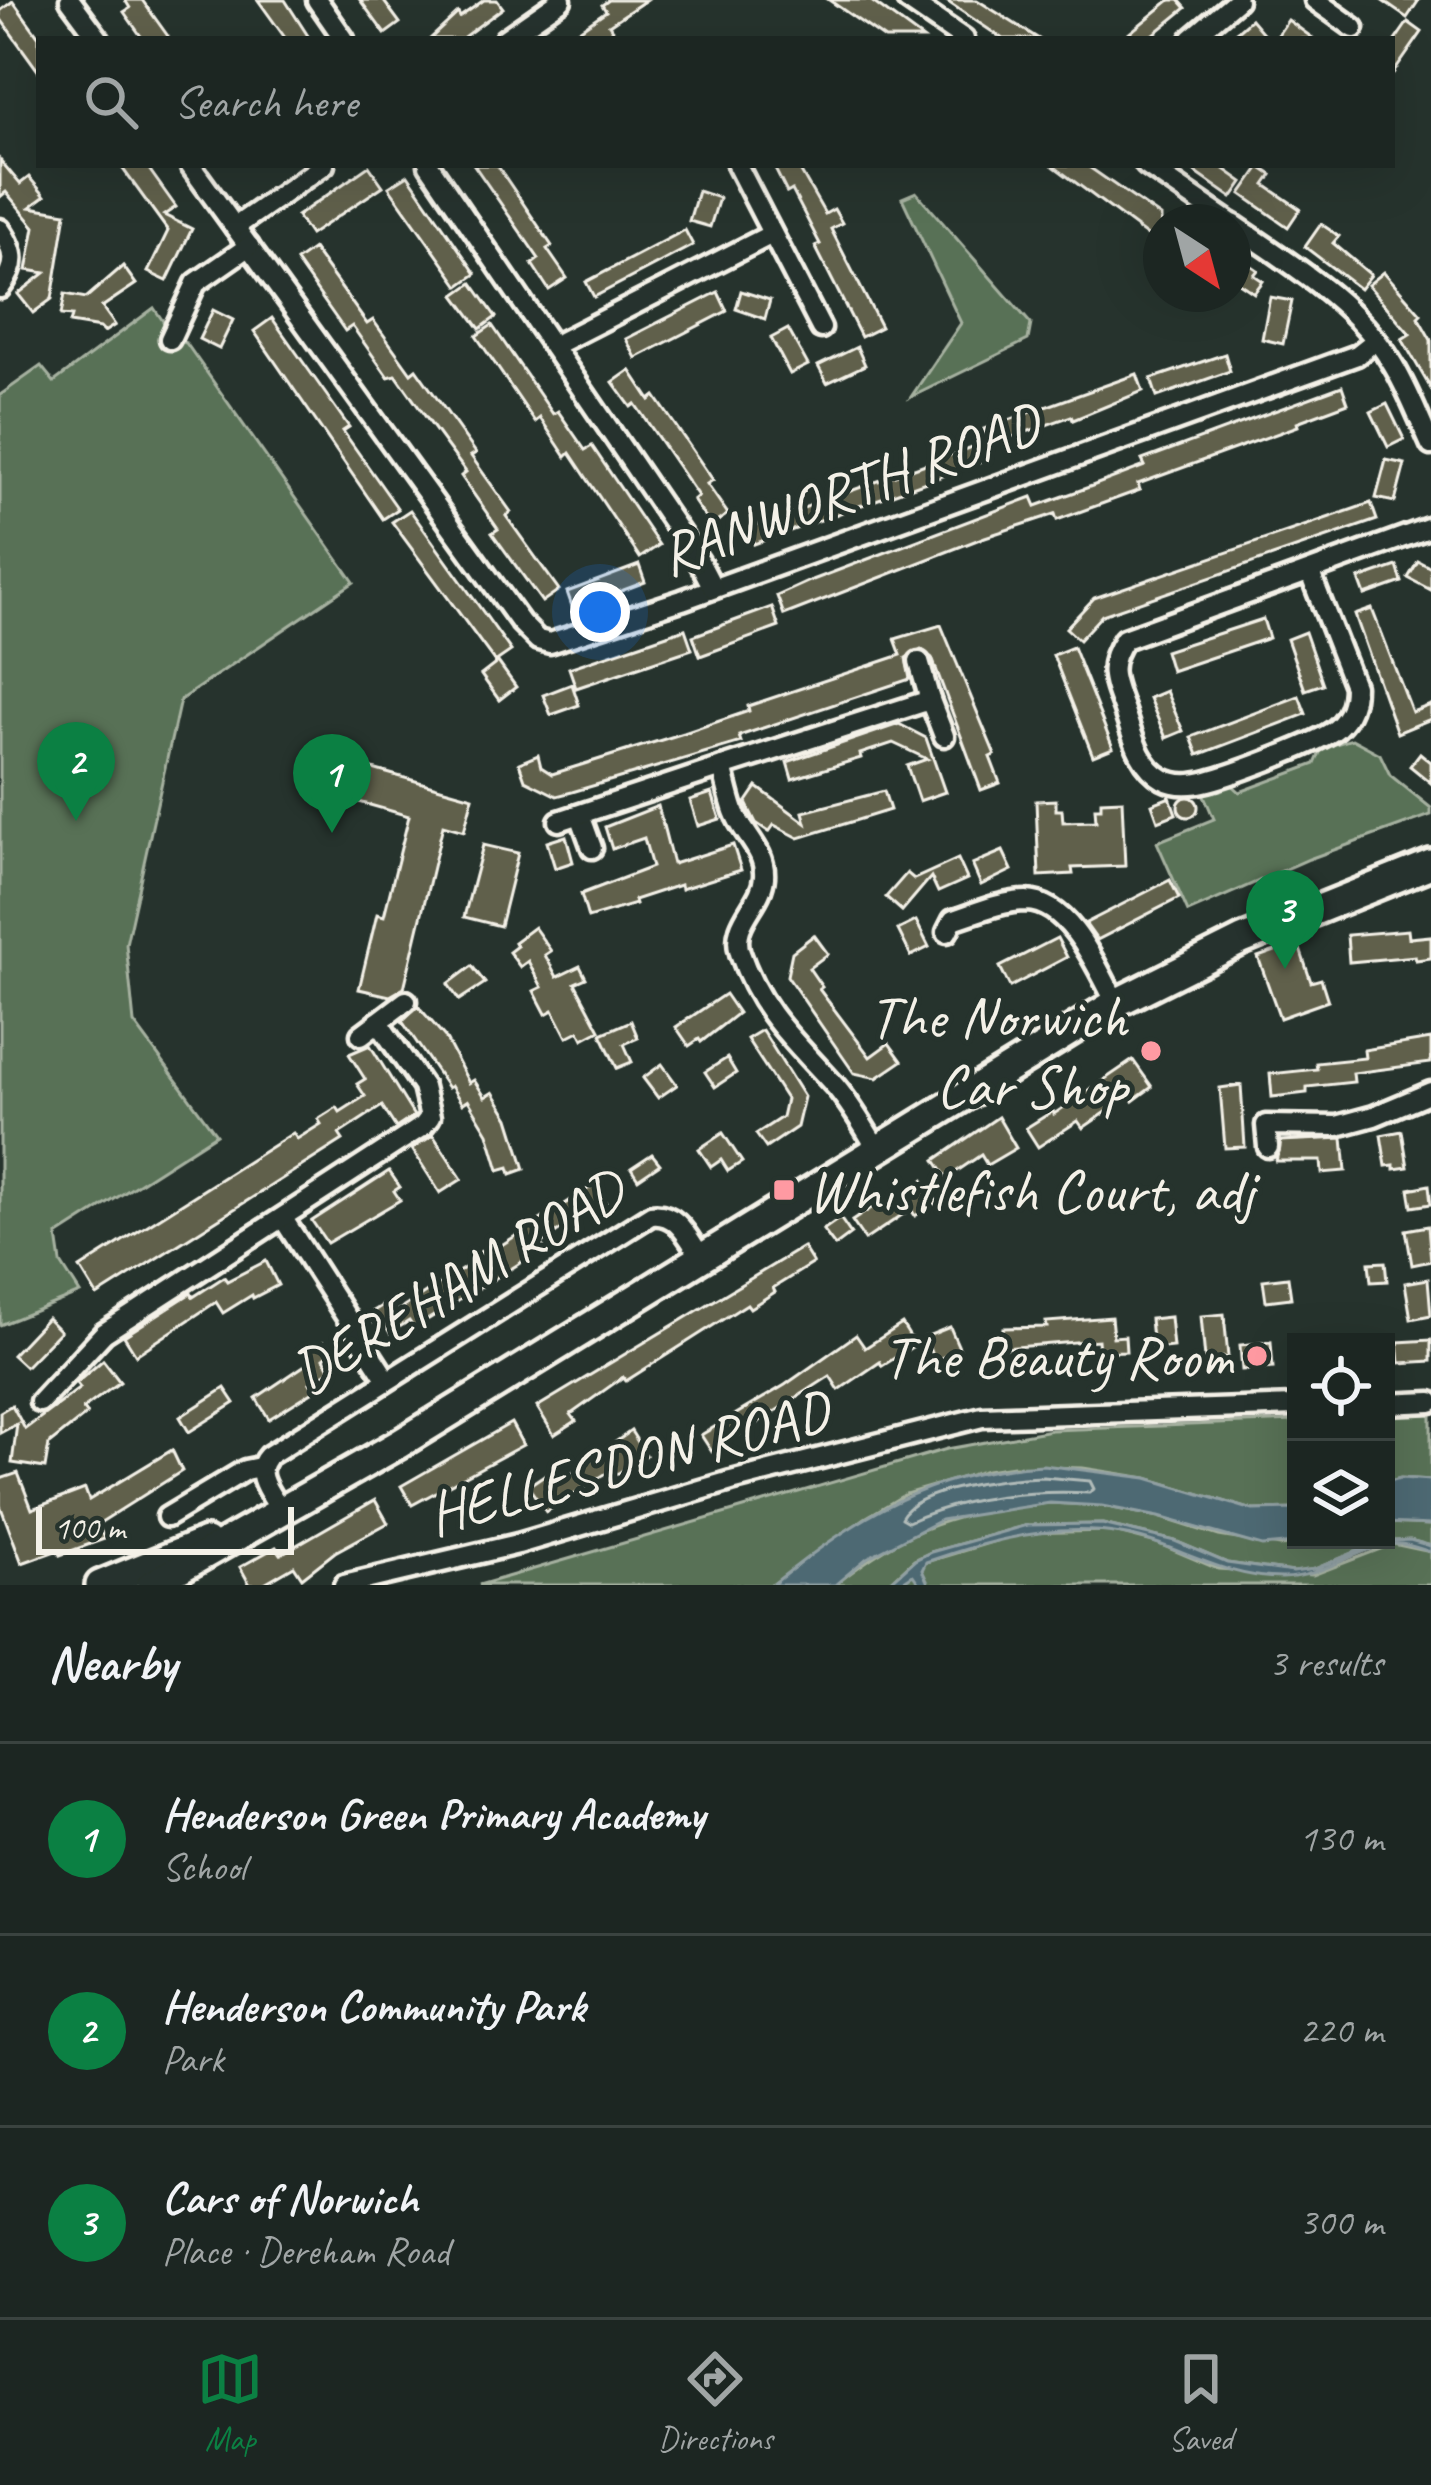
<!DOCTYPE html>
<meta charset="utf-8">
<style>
:root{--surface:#1c2622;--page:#29322f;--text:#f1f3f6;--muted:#a0a5a5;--line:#3a4340;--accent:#0b8043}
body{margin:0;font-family:Caveat,sans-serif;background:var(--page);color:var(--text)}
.controls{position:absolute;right:36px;bottom:36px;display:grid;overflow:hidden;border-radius:0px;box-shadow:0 12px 48px #0002}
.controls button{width:108px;height:108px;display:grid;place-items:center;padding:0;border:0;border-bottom:3px solid var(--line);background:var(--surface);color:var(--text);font:60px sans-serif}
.compass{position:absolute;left:1143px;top:204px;width:108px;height:108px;border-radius:50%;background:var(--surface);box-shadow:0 12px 48px #0002;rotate:144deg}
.scale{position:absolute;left:36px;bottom:30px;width:258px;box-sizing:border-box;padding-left:12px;border:6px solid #f4f1e8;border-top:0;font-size:33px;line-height:42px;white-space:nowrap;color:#f4f1e8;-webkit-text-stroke:9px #26332d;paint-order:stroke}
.you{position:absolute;left:600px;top:612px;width:42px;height:42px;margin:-30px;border:9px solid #fff;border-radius:50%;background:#1a73e8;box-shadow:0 0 0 18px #1a73e833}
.badge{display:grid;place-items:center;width:78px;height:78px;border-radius:50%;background:var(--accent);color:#fff;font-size:39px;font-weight:700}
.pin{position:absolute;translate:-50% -99px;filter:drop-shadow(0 3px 6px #0008)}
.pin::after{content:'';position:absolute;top:63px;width:42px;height:36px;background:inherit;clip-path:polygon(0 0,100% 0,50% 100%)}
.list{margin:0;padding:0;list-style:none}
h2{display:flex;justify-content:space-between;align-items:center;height:156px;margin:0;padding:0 48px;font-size:51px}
h2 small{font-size:39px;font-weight:400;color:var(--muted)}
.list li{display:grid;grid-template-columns:78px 1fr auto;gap:36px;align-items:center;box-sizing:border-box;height:192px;padding:0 48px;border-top:3px solid var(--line)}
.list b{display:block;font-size:45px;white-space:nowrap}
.list p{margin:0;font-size:39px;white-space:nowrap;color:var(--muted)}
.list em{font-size:39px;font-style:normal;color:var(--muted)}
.icon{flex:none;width:66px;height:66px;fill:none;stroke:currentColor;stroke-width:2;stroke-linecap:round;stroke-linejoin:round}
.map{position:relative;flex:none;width:1431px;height:1585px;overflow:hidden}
.search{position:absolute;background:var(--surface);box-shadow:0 12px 48px #0002;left:36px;right:36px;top:36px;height:132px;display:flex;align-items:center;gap:30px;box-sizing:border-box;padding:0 42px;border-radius:0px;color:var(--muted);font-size:45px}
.sheet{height:732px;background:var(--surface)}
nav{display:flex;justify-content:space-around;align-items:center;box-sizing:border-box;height:168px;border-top:3px solid var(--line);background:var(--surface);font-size:33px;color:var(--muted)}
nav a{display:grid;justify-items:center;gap:6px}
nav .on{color:var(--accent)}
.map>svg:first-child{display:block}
.green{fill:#587157;stroke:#a6b1a0;stroke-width:3}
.water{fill:#4d6973;stroke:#909fa2;stroke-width:3}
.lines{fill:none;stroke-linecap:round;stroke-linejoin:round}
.shore{stroke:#b1bbb9;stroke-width:3}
.building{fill:#60604b;stroke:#f4f1e8;stroke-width:3}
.minor-casing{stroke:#f4f1e8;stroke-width:27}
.highway-casing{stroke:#f4f1e8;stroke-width:36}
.minor{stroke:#26332d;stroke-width:18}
.highway{stroke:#26332d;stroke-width:27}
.poi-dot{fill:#ff9aa2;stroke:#26332d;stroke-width:4.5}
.labels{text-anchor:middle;stroke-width:10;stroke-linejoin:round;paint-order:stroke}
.street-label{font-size:60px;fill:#f4f1e8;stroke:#26332d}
.poi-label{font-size:60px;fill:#f4f1e8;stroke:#26332d;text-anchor:end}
</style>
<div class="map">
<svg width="1431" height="1585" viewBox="0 0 1431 1585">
<rect width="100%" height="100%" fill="#26332d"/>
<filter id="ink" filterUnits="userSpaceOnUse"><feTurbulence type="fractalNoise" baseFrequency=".00833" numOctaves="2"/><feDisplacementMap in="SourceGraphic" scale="24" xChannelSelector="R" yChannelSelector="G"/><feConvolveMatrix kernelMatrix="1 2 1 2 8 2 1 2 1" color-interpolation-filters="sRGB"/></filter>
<g filter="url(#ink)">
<g class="green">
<path d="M916 192 1031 324 1028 340 911 397 961 323 902 198Z"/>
<path d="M154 308 176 340 186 343 354 582 180 700 126 944 134 1023 216 1134 57 1236 61 1263 80 1293 0 1325V395L41 366 54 382Z"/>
<path d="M1352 739 1380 754 1390 775 1431 808V815L1309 859 1188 912 1157 842 1214 819 1203 793 1229 782 1240 792 1315 764 1322 748Z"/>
<path d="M1431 1411V1480L1401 1478 1386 1482V1414Z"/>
<path d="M1296 1421V1509L1253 1510 1147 1478 1083 1468 1013 1466 987 1470 906 1494 865 1518 772 1585H479L947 1449 1051 1430Z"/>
<path d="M1050 1503 1102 1506 1159 1517 1219 1536 1280 1546 1328 1540H1386V1523L1431 1525V1546L1410 1540 1379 1542 1315 1569 1294 1572 1227 1563 1175 1541 1103 1524 1027 1525 931 1552 914 1560 887 1585H835C909 1525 957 1512 1050 1503Z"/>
<path d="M1110 1531 1157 1543 1218 1569 1313 1575 1393 1544 1431 1552V1585H898L926 1562 1022 1533Z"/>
</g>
<g class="water">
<path d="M1043 1465 1147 1478 1253 1510 1296 1509V1540H1328L1262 1546 1159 1517 1102 1506 1050 1503 941 1520 867 1558 835 1585H772C858 1516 930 1471 1043 1465Z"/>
<path d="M1400 1478 1431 1480V1525L1386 1523V1482Z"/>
<path d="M1102 1524 1175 1541 1227 1563 1293 1572 1315 1569 1379 1542 1410 1540 1431 1546V1552C1420 1549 1407 1543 1396 1544 1355 1547 1324 1578 1282 1578 1237 1578 1200 1559 1159 1544 1083 1516 999 1536 926 1562L922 1570 929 1585H920L913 1575 898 1585H887L915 1560 931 1552 1027 1525Z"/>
</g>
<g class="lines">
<path class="shore" d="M1043 1477 1090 1481 1094 1489 1089 1493C1026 1490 965 1496 908 1522L901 1518C916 1487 1010 1478 1043 1477Z"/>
</g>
<g class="building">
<path d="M125 0H142L170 39H143L124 12 130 8Z"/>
<path d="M258 0H285L310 39H286Z"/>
<path d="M360 0H383L400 23 385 34Z"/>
<path d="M484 0H497L503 8 461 39H430L458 13 460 17Z"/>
<path d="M609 0H646L609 25 614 32 604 39H566L606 11 602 5Z"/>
<path d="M829 0H870L923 39H885Z"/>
<path d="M945 0H977L1039 39H1003Z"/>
<path d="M1170 0H1179L1186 8 1148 39H1122Z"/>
<path d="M1381 0H1419L1407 18Z"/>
<path d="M13 1 39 37V72L0 18V11Z"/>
<path d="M1251 19 1268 39H1228Z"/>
<path d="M1288 20 1314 39H1275Z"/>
<path d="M1408 22 1422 32 1392 75V45Z"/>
<path d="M0 160 20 184 29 177 45 196 30 207 66 213 52 299 33 313 18 294 45 273 27 270 35 227 6 192 0 197Z"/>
<path d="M120 165H146L176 207 164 215 192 229 167 281 148 272 168 231Z"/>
<path d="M474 165H497L552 246 547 249 567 278 549 290 532 264 539 259Z"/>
<path d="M773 165H797L825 214 834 209 842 223 831 229 881 327 861 337 815 246 820 244 792 190 787 193Z"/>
<path d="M1052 165H1086L1161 217V246Z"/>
<path d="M1185 165H1219L1243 182 1232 198Z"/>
<path d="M369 166 383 186 310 235 297 216Z"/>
<path d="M1260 167 1272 175 1265 185 1300 209 1288 227 1241 194Z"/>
<path d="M408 175 476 274 459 286 389 187Z"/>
<path d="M698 191 719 198 710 227 689 221Z"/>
<path d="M1321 224 1339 236 1333 243 1371 275 1360 289 1305 247Z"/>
<path d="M685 230 693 245 594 297 586 282Z"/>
<path d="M313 249 367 324 373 320 411 373 416 369 476 453 471 456 511 512 506 516 559 590 542 602 492 533 498 529 461 476 466 472 430 423 396 375 388 377 352 326 345 331 296 261Z"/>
<path d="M1233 253 1258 270 1254 275 1263 281 1254 293 1233 279Z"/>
<path d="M123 266 136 284 102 307 115 325 104 332 100 328 70 323 72 316 61 315 65 294 86 298Z"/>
<path d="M1384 272 1421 314 1418 317 1431 340V389L1402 339 1410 334 1368 285Z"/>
<path d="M472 283 496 317 480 329 455 295Z"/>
<path d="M741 291 770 300 765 319 736 309Z"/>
<path d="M718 292 727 311 636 358 626 339Z"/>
<path d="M1270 297 1292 301 1283 344 1262 339Z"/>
<path d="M213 310 233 320 219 349 199 339Z"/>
<path d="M272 318 349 427 343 431 398 509 383 519 254 331Z"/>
<path d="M492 325 553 414 558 411 585 450 592 446 659 545 640 558 570 453 566 457 540 418 535 422 476 336Z"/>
<path d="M788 329 808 365 790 374 771 338Z"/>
<path d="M857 347 865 365 827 383 818 366Z"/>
<path d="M1225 354 1230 371 1157 397 1151 379Z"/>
<path d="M630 370 650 400 655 396 713 480 707 484 728 514 711 526 693 500 698 496 635 404 631 407 613 382Z"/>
<path d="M1137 374 1143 391 1073 420 1071 416 990 445 984 429Z"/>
<path d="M1342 386 1348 403 1297 422 1298 426 1138 484 1140 490 1057 520 1055 514 985 537 784 615 777 596 810 581 1032 497 1036 506 1092 486 1145 466 1142 460Z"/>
<path d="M1387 404 1404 439 1388 447 1371 412Z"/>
<path d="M978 445 984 461 754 544 748 528Z"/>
<path d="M1386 460 1405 464 1395 502 1376 498Z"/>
<path d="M1371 503 1377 520 1102 615 1079 640 1066 628 1094 598Z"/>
<path d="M410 510 511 651 495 662 392 522Z"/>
<path d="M1418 561 1431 568V590L1408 578Z"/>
<path d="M639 565 645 582 573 609 567 592Z"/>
<path d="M1397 566 1402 582 1365 595 1359 579Z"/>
<path d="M772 607 779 627 700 656 693 636Z"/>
<path d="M1372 609 1412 712 1431 705V719L1397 733 1355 615Z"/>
<path d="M1263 619 1269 638 1171 671 1165 651Z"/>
<path d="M941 625 995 755 990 757 1000 783 981 790 932 658 921 649 906 658 910 679 739 736 741 742 572 792 557 796 525 780 519 763 538 755 541 767 552 774 684 733 749 711 748 706 901 655 895 639Z"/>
<path d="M685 629 692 649 576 688 569 668Z"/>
<path d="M1305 632 1323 684 1305 690 1287 639Z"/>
<path d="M1073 647 1113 748 1093 756 1053 655Z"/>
<path d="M498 662 516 687 499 700 481 675Z"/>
<path d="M572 684 579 705 551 715 543 695Z"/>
<path d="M1166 691 1183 731 1166 738 1149 698Z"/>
<path d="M1299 696 1306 714 1198 755 1191 737Z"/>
<path d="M899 724 926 738 945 792 919 801 907 766 927 759 893 743 860 754 861 758 792 779 787 762Z"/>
<path d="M1420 753 1431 762V783L1410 766Z"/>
<path d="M362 766 473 797 464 831 443 825 404 988 390 996 359 989 377 914 384 916 409 816 352 800Z"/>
<path d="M757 787 806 823 803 812 884 791 890 810 799 838 774 825 769 832 756 823 746 803Z"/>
<path d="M712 793 720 819 698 826 690 800Z"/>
<path d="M1170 797 1176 814 1158 821 1152 804Z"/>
<circle cx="1188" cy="807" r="10"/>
<path d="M1056 800V810H1062L1063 822 1096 821 1095 808H1101V801L1122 800 1125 866 1072 868 1073 874 1039 876 1036 801Z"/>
<path d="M658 806 673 864 733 845 741 870 681 889 680 885 634 900 635 904 588 918 581 894 652 867 644 838 612 849 605 827Z"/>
<path d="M566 836 573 862 555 868 547 842Z"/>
<path d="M483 845 518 853 500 926 464 917Z"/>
<path d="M1003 851 1012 870 981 885 972 864Z"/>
<path d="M958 859 967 879 938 892 931 877 902 911 886 897 907 873 914 879Z"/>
<path d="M1170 880 1179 898 1097 940 1087 926 1086 923Z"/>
<path d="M916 921 929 947 911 956 898 930Z"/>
<path d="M534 927 551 951 545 955 557 977 580 966 586 978 575 983 600 1030 583 1039 579 1031 567 1037 553 1010 546 1014 534 991 542 987 528 961 520 967 509 952 517 946 514 942Z"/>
<path d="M1408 930 1409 938 1431 936V958L1416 960 1415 956 1349 962 1347 935Z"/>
<path d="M814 935 828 954 809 968 822 987 819 989 870 1057 889 1043 902 1061 877 1078 854 1073 787 976 792 952Z"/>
<path d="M1057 938 1067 957 1010 987 1000 967Z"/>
<path d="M1298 943 1311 982 1321 979 1328 1001 1280 1018 1258 957Z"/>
<path d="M472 966 485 983 459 1000 448 984Z"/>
<path d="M725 994 738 1013 701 1042 699 1039 689 1046 676 1027Z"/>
<path d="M418 1006 445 1037 469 1083 474 1080 485 1097 493 1092 509 1118 525 1169 511 1174 509 1167 499 1170 488 1133 468 1100 462 1104 451 1086 448 1088 402 1021Z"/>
<path d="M631 1021 638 1038 624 1044 632 1062 617 1068 601 1034Z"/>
<path d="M762 1030 804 1097 797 1127 766 1148 756 1134 782 1117 786 1099 747 1039Z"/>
<path d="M1431 1039V1063L1353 1073 1354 1082 1307 1087V1093L1272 1097 1270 1074 1317 1069 1316 1063 1365 1058 1364 1050Z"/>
<path d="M370 1045 414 1116 396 1128 382 1106 339 1134 343 1140 97 1296 80 1268 293 1133 297 1139 321 1124 318 1119 337 1107 340 1112 365 1096 357 1084 365 1079 349 1054Z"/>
<path d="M727 1058 736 1073 715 1087 705 1072Z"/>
<path d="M1133 1060 1152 1087 1133 1101 1130 1096 1083 1128 1078 1121 1038 1147 1026 1128 1053 1111 1054 1114Z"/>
<path d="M662 1064 677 1085 658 1098 643 1078Z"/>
<path d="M1241 1085 1245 1147 1225 1148 1220 1088Z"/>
<path d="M998 1117 1016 1148 987 1165 981 1155 947 1178 935 1160Z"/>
<path d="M1402 1131 1408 1167 1394 1169V1165L1386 1166 1381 1135Z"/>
<path d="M723 1133 742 1162 728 1171 721 1160 711 1167 699 1149Z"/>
<path d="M433 1135 462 1179 440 1193 412 1149Z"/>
<path d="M1343 1138 1346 1171 1322 1173 1321 1161H1276L1281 1141Z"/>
<path d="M652 1154 660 1164 638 1179 631 1168Z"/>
<path d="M389 1171 400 1187 394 1191 400 1200 327 1243 312 1221Z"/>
<path d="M923 1180 937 1202 915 1216 911 1209 865 1240 852 1221 888 1197 890 1200Z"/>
<path d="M594 1185 608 1206 593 1215 590 1210 540 1244 543 1247 517 1265 414 1328 409 1321 390 1333 383 1321 376 1326 369 1314 386 1303 393 1314 483 1256 480 1252 494 1243 497 1248Z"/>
<path d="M1429 1185 1431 1204 1412 1207 1409 1189Z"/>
<path d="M840 1218 851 1234 835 1246 823 1230Z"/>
<path d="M1428 1226 1431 1261 1412 1265 1406 1230Z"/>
<path d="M803 1247 813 1263 773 1288 775 1292 750 1308 747 1304 626 1381 623 1377 571 1414 576 1421 554 1435 537 1407Z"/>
<path d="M266 1261 278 1285 253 1298 252 1295 223 1313 216 1302 136 1355 124 1336 191 1293 193 1297 224 1277 227 1281Z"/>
<path d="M1385 1262 1387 1281 1371 1282 1369 1263Z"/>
<path d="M1288 1277 1291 1298 1266 1301 1263 1280Z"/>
<path d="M1428 1279 1431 1315 1411 1319 1405 1283Z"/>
<path d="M1224 1314 1228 1357 1205 1359 1201 1316Z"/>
<path d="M1111 1317 1113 1337 1125 1336 1126 1351 1099 1352 1098 1340 1004 1348 1003 1328 1047 1327 1046 1322Z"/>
<path d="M1170 1317 1173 1347 1153 1349 1150 1319Z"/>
<path d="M47 1318 60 1331 25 1367 12 1355Z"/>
<path d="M902 1324 915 1345 882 1366 880 1362 839 1390 830 1376 712 1452 701 1435 785 1385 856 1335 865 1348Z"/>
<path d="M950 1327 960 1350 934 1361 925 1337Z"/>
<path d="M1431 1340V1361L1400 1363 1398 1342Z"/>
<path d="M323 1342 330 1353 324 1358 331 1370 310 1383 315 1390 269 1419 256 1398 311 1361 306 1353Z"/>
<path d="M1271 1342 1273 1368 1242 1370 1240 1345Z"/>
<path d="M103 1360 120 1382 83 1409 87 1414 49 1444 45 1468 12 1463 17 1424 0 1433V1412L12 1405 25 1429 80 1388 76 1383Z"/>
<path d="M225 1388 235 1403 189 1432 180 1417Z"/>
<path d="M511 1423 523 1445 412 1505 401 1486Z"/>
<path d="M631 1431 646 1455 617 1474 613 1469 546 1512 528 1486 553 1469 561 1481Z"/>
<path d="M172 1450 182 1471 98 1524 104 1539 60 1555 58 1550 22 1563 0 1505V1479L18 1473 32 1509 85 1489 89 1500Z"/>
<path d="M375 1500 388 1523 335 1552 302 1578 294 1566 261 1585H250L240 1567 276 1547 281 1554Z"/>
</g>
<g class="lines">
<g class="minor-casing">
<g id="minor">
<path d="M70 0 99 39"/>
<path d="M317 0 344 39"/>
<path d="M907 0 964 39"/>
<path d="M1315 0 1354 28"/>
<path d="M505 39 561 0"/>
<path d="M1191 39 1237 0"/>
<path d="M190 165 521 623 538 640 550 643 682 600 1357 355 1376 340"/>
<path d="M429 165 699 561 713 588"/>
<path d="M737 165 821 328"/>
<path d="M1146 165 1229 222"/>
<path d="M1233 224C1289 263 1354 301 1390 360 1407 386 1418 417 1431 445"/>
<path d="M235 227 324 165"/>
<path d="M0 229C16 252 17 266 0 288"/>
<path d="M170 339 196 283 249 246"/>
<path d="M553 346 772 234"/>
<path d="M1310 573 1354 686C1354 703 1350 716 1337 728 1322 742 1231 775 1208 781 1193 785 1176 786 1163 779 1138 765 1132 733 1123 708 1112 679 1106 665 1124 639L1431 527"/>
<path d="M919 662 930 700"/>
<path d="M580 815 592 848"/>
<path d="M559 821 722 767"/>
<path d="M947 932 953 920C975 913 1002 901 1026 901 1071 902 1098 970 1116 1003"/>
<path d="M361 1035 406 1001"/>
<path d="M1268 1147 1266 1125 1337 1126 1374 1116 1431 1092"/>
<path d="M877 1149C864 1127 852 1106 836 1087 796 1042 761 1014 740 953 730 922 762 905 764 877 766 850 742 834 734 811 729 797 726 781 722 767L930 700 944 736"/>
<path d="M284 1220 387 1380"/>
<path d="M40 1402 104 1333 423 1126 430 1117 423 1087 378 1022"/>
<path d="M1386 1404 1431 1402"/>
<path d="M282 1513C272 1495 251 1474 268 1456L651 1215C677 1211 688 1238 701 1257"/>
<path d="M167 1517 245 1470 260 1467"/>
<path d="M344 1585 518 1544 731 1481 982 1417 1296 1406"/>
</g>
</g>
<g class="highway-casing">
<g id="highway">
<path d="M100 1585 206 1542"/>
<path d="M151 1585 399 1444 1116 1003 1242 940 1431 864"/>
</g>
</g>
<use href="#minor" class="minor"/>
<use href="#highway" class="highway"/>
</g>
</g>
<g class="poi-dot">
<circle cx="1151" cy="1051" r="12"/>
<rect x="772" y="1178" width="24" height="24" rx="6"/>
<circle cx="1257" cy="1356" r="12"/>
</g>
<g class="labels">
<g class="street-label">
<text transform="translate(849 488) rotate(-20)" y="21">RANWORTH ROAD</text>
<text transform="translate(457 1280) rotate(-31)" y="21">DEREHAM ROAD</text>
<text transform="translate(628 1461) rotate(-15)" y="21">HELLESDON ROAD</text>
</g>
<g class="poi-label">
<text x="1127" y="1037">The Norwich<tspan x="1127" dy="69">Car Shop</tspan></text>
<text x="808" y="1211" text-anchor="start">Whistlefish Court, adj</text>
<text x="1233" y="1377">The Beauty Room</text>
</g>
</g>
</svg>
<div class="controls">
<button><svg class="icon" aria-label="locate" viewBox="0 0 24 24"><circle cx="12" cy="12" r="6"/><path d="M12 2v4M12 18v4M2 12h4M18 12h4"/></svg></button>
<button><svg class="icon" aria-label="layers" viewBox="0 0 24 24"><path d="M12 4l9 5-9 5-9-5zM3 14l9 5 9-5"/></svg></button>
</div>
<svg class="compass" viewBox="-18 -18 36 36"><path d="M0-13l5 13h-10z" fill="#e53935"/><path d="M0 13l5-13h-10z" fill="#a0a5a5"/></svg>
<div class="scale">100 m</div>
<div class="you"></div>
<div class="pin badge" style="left:332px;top:833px">1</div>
<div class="pin badge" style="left:76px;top:821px">2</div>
<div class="pin badge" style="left:1285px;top:969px">3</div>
<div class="search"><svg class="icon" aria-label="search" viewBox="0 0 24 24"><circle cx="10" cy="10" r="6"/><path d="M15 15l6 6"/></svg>Search here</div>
</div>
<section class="sheet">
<h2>Nearby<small>3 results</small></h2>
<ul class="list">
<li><span class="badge">1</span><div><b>Henderson Green Primary Academy</b><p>School</p></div><em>130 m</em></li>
<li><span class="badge">2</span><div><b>Henderson Community Park</b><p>Park</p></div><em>220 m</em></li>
<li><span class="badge">3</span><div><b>Cars of Norwich</b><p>Place · Dereham Road</p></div><em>300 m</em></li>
</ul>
</section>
<nav>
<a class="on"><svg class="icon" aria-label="map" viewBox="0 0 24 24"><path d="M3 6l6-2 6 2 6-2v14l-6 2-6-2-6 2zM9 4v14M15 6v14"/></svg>Map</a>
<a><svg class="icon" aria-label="directions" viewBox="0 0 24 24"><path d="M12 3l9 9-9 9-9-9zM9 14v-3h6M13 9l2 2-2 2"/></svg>Directions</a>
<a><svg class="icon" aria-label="saved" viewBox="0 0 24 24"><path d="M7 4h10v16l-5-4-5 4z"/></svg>Saved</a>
</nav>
